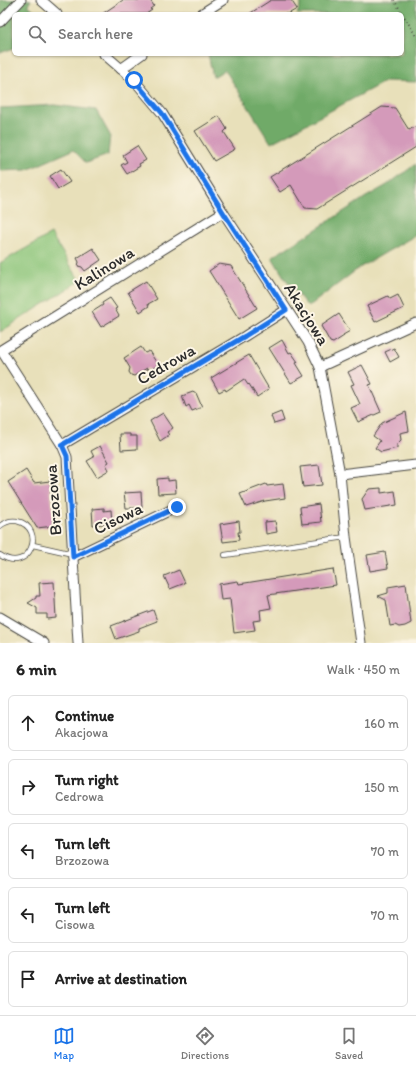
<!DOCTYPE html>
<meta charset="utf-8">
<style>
:root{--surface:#fff;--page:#f2f2f2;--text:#222;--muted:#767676;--line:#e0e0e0;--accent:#1a73e8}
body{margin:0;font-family:Itim,sans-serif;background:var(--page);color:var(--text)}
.stop{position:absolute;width:12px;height:12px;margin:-9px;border:3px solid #1a73e8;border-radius:50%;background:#fff}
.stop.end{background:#1a73e8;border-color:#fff;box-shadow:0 1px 4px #0008}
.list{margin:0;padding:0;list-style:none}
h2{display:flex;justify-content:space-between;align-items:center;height:52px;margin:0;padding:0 16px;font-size:17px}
h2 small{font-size:13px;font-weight:400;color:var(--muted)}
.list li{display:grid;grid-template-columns:26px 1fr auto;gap:12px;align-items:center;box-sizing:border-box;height:56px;margin:0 8px 8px;padding:0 8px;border:1px solid var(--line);border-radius:6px}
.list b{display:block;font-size:15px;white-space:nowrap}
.list p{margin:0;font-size:13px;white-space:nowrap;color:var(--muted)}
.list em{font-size:13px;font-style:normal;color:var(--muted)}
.icon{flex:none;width:22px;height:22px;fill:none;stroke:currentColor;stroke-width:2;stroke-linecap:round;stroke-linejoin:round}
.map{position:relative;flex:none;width:416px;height:643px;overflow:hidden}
.search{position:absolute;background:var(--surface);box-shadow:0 1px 3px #0004;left:12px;right:12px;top:12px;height:44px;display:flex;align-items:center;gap:10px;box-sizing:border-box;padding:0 14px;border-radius:6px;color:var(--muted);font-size:15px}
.sheet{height:372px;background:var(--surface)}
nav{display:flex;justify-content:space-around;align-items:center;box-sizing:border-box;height:56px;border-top:1px solid var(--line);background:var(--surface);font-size:11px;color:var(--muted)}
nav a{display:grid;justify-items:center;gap:2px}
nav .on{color:var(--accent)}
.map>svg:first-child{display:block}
.green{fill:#8ac478;stroke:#5a7852}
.forest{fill:#6faa68;stroke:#4d6a4a}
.building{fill:#d49aba}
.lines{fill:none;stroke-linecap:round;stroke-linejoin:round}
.service-casing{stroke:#474640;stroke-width:6}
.minor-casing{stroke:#474640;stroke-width:11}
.path{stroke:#474640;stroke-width:2;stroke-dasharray:1 3;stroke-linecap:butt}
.service{stroke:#fff;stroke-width:4.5}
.minor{stroke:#fff;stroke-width:9}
.route{stroke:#1a73e8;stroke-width:5}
.labels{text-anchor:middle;stroke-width:4;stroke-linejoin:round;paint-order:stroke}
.street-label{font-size:17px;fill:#2b2b2b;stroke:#fcf5e5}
</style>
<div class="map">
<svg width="416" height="643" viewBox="0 0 416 643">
<rect width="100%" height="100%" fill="#fcf5e5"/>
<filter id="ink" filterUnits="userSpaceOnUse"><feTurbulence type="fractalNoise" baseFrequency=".025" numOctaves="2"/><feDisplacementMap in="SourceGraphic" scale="8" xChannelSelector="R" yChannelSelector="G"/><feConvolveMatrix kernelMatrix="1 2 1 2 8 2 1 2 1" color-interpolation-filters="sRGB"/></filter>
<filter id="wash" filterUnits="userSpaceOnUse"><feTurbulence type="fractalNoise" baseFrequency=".012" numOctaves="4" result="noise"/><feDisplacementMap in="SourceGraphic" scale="16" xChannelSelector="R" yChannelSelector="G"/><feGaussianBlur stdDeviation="0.9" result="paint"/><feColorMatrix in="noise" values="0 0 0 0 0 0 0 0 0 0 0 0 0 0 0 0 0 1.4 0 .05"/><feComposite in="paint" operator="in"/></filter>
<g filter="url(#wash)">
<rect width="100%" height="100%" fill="#e8e0ba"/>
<path class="green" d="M51 234 80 281 0 332V263Z"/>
<g class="forest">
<path d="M0 0H31L28 5 39 14H14V48L0 53Z"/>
<path d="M302 0H416V82L386 81 271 143 225 70 213 77 208 54H402V14H297Z"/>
<path d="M54 105 96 110 110 135 108 155 86 163 73 150 27 170 0 171V108Z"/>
<path d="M416 164V235L359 268 308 307 284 277 272 257 312 232 366 197 387 185Z"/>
</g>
<g id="blocks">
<g class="building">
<path d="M123 0H150L154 6 150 9 152 10 146 14H102Z"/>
<path d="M271 0H291L297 9 288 14H249Z"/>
<path d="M382 107 395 108 409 130 416 126V147L317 209 305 208 291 185 280 192 270 177Z"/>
<path d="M219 116 227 129 224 132 235 149 214 161 195 131Z"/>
<path d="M137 146 146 160 139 164 140 166 127 174 121 165 127 162 123 155Z"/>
<path d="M61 169 70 182 58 189 50 176Z"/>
<path d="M93 248 101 260 85 271 82 267 78 266 79 262 77 258Z"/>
<path d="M219 264 231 266 257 308 239 319 209 271Z"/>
<path d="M146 281 157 299 148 304 149 306 140 312 128 292Z"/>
<path d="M398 295 404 308 375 322 367 306 388 296 390 299Z"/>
<path d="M110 298 117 308 115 309 119 316 101 327 92 312 103 305 102 303Z"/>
<path d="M339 314 350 331 343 335 344 336 333 343 330 342 321 326Z"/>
<path d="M282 340 289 353 291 352 298 362 296 363 304 376 291 383 269 348Z"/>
<path d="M141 347 145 353 149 351 158 365 149 371 147 368 134 376 131 375 129 372 130 368 124 358Z"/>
<path d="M394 348 399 357 390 362 385 352Z"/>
<path d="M249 355 269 389 257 397 249 384 248 385 244 379 226 391 225 389 219 392 211 378Z"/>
<path d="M362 365 372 384 369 385 381 412 358 422 351 408 360 404 351 385 354 384 348 372Z"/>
<path d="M193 392 194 393H196L202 407 192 411 189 405 186 407 182 396Z"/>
<path d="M281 412 284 421 274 424 271 416Z"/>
<path d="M406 412 409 431 400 433 401 440 397 444V448L381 452 375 448 380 441 373 436 382 423Z"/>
<path d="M163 413 173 428 167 432 169 435 160 441 150 421Z"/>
<path d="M120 434H130V436H137V449L121 450Z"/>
<path d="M100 446 109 462 106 464 109 470 97 477 87 461 94 457 91 451Z"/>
<path d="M319 465 322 485 303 487 300 467Z"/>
<path d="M26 470 34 483 50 481 54 526 37 528 8 482Z"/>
<path d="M168 478V481L175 480 176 493 158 494 157 479Z"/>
<path d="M266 484 267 486 283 484 285 498 265 501 246 507 240 494Z"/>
<path d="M381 488V493L395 491 397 505 365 510 362 499 369 489Z"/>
<path d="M141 492 142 508H126L124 493Z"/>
<path d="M319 504 321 522 302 524 300 507Z"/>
<path d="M104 508V511L111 510 112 523 93 525 92 509Z"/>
<path d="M239 521 240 532H238L239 540 223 542 220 524Z"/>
<path d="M275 521 277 532 266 534 265 522Z"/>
<path d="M385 552 388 568 370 571 367 555Z"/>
<path d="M333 569 336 585 268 595 271 608 260 610 261 620 253 621 255 630 234 633 230 599 221 600 219 584 238 581 239 584Z"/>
<path d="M179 570 185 583 170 589 164 576Z"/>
<path d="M54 582 56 618 47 619V614H37V608L28 603 36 598V596H40L39 583Z"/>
<path d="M406 584 411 623 405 626 399 627 395 625 390 626 386 600 378 596 388 593V587Z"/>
<path d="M153 610 157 621 139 628V631L116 639 111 626Z"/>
</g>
</g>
</g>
<g filter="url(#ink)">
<use href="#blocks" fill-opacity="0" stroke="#474640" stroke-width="1"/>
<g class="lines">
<g class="service-casing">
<g id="service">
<path d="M0 526C5 522 11 520 17 521 47 528 30 575 0 555"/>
<path d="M33 545 73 554"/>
<path d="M225 555 346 537"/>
</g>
</g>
<g class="minor-casing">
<g id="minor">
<path d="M41 0 57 14"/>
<path d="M201 14 223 0"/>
<path d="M0 22 21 0"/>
<path d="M104 54 134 80 162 113 223 212 308 342 320 367 340 474 346 537 361 643"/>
<path d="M121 69 142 54"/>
<path d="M320 367 416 323"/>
<path d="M62 445 245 336 286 310"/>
<path d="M340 474 416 465"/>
<path d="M73 557 177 507"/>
<path d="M0 617 44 643"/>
<path d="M78 643 67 457 62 445 1 350 223 212"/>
</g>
</g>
<path class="path" d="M394 0 416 36"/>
<use href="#service" class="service"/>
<use href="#minor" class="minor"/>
</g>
</g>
<g class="lines" filter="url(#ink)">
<path class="route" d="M134 80 162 113 223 212 286 310 245 336 62 445 67 456 73 557 177 507"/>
</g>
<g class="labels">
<g class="street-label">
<text transform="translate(104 268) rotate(-32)" y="6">Kalinowa</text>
<text transform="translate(307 314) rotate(58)" y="6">Akacjowa</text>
<text transform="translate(166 364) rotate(-30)" y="6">Cedrowa</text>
<text transform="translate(53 500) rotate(-94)" y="6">Brzozowa</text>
<text transform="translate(118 518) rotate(-26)" y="6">Cisowa</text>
</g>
</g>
</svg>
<div class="stop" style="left:134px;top:80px"></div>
<div class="stop end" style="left:177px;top:507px"></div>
<div class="search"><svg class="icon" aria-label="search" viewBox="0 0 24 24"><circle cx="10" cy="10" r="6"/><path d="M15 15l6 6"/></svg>Search here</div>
</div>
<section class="sheet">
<h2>6 min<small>Walk · 450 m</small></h2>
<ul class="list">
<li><svg class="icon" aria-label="ahead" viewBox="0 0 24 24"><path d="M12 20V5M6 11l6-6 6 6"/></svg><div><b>Continue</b><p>Akacjowa</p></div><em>160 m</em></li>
<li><svg class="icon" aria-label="right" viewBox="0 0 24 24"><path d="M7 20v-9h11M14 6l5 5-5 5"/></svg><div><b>Turn right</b><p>Cedrowa</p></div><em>150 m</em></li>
<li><svg class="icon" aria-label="left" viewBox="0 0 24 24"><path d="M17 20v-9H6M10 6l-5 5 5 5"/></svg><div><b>Turn left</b><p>Brzozowa</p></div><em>70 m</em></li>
<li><svg class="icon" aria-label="left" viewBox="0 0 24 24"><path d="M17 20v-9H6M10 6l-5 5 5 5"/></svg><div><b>Turn left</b><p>Cisowa</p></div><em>70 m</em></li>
<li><svg class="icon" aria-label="arrive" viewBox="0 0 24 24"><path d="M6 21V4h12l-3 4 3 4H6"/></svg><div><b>Arrive at destination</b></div></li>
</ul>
</section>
<nav>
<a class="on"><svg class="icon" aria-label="map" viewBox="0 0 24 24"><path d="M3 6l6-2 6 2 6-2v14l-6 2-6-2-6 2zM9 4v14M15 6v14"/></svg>Map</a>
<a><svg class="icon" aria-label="directions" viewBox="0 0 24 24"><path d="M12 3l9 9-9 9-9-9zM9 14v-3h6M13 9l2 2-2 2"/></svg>Directions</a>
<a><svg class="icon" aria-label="saved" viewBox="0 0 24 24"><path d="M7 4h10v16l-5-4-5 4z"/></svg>Saved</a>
</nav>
